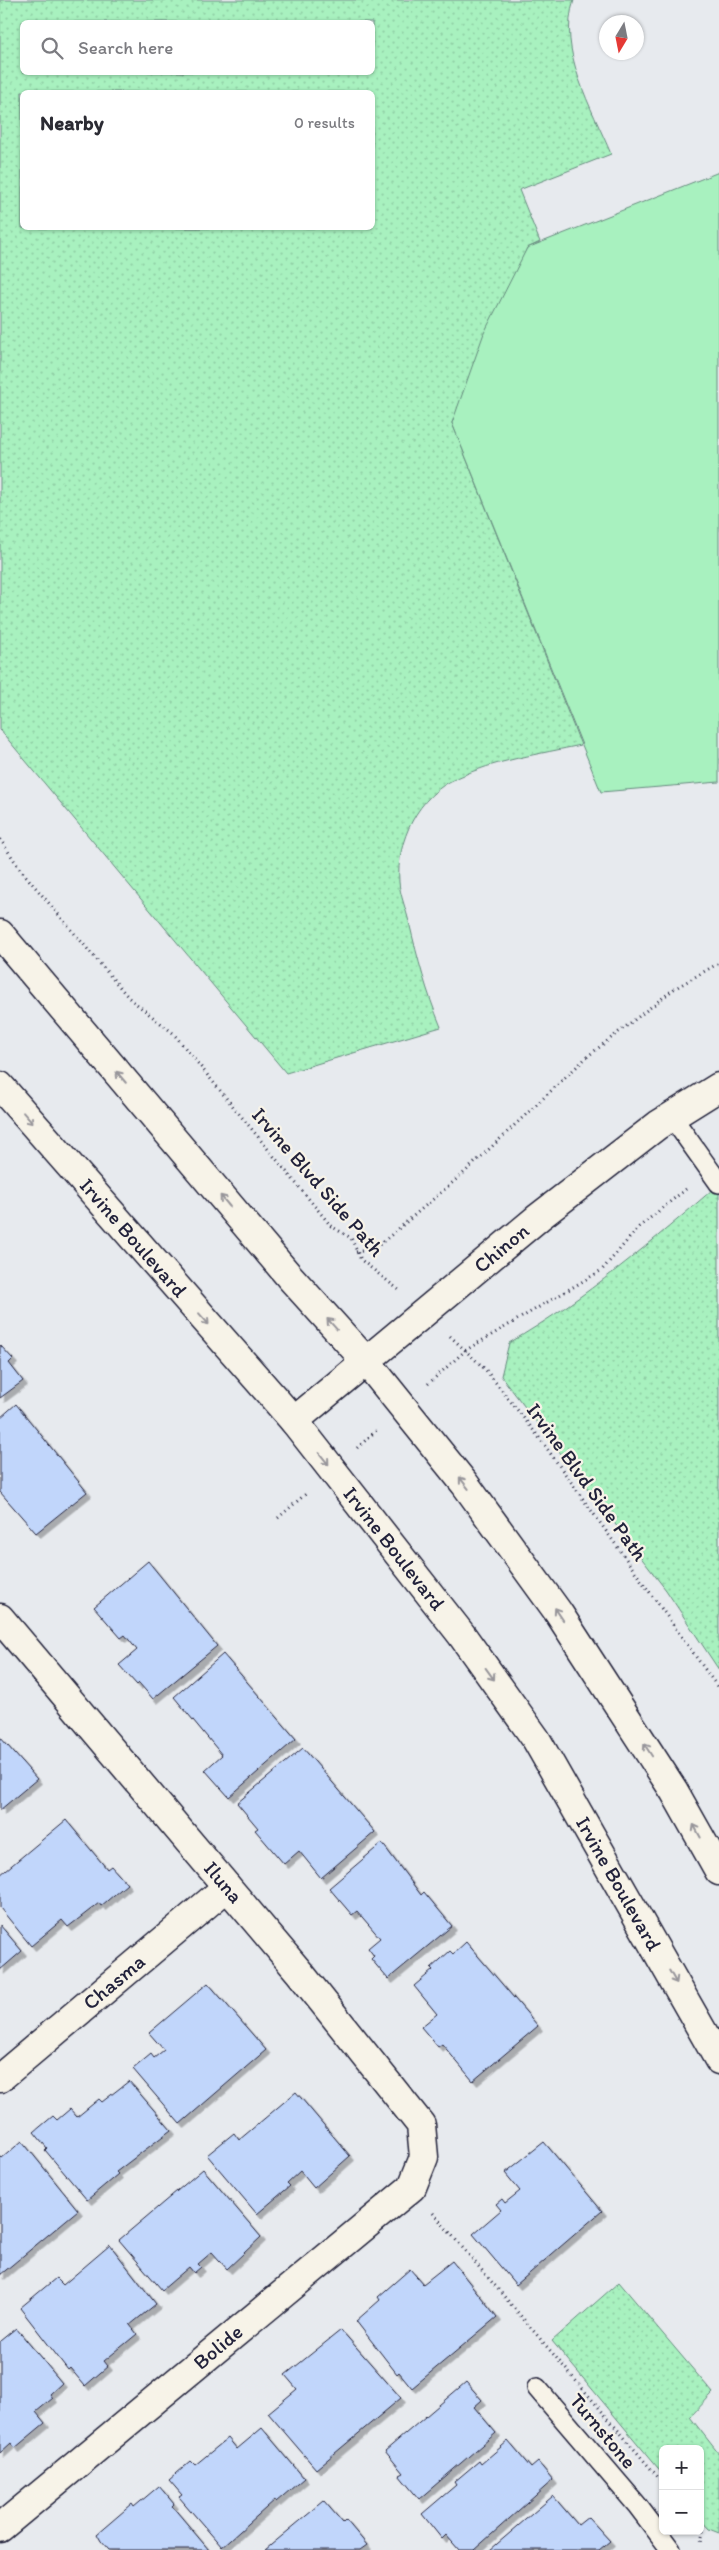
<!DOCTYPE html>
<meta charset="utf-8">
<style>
:root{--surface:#fff;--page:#f7f7f7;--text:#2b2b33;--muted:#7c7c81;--line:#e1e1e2}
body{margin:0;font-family:Itim,sans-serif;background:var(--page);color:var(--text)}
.controls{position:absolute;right:15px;bottom:15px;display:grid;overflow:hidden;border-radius:8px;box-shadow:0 1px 4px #0004}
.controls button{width:45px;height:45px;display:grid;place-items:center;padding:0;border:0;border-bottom:1px solid var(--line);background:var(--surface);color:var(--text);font:25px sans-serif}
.compass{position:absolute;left:599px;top:15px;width:45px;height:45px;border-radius:50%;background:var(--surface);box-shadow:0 1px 4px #0004;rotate:190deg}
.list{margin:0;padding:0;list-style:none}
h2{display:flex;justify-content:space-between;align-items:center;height:65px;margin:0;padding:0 20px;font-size:21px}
h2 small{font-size:16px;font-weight:400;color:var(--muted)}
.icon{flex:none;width:28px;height:28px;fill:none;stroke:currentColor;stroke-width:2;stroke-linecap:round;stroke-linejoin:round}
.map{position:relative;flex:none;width:719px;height:2550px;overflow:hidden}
.search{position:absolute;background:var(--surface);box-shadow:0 1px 4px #0004;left:20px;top:20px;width:355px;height:55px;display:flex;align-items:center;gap:12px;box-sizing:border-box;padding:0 18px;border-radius:8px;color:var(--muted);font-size:19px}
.panel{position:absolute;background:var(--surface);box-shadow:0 1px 4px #0004;left:20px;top:90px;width:355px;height:140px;border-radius:8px}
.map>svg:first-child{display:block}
.grass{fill:url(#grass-dots);stroke:#658a7d;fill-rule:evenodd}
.garden{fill:#a8f1bf;stroke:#658a7d}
.building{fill:#c1d6fb;stroke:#22223b;filter:url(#shadow)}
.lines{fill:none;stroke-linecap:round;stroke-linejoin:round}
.lane-casing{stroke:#22223b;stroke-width:22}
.street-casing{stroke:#22223b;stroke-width:31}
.secondary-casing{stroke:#22223b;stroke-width:31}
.primary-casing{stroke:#22223b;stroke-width:31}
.path{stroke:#22223b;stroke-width:3;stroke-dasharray:1 4;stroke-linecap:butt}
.lane{stroke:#f7f3e8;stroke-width:19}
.street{stroke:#f7f3e8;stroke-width:28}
.secondary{stroke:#f7f3e8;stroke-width:28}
.primary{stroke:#f7f3e8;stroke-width:28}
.oneway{stroke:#97959a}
.labels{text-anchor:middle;stroke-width:4.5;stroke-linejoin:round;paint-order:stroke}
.street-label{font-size:21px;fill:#22223b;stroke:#f7f3e8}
</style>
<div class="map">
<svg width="719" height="2550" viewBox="0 0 719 2550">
<defs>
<pattern id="grass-dots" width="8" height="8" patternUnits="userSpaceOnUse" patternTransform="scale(1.25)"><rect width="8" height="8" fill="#a8f1bf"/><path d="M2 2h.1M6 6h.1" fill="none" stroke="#90cea5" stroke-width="1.8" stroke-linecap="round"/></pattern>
<filter id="shadow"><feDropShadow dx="4.5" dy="4.5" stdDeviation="0" flood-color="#0004"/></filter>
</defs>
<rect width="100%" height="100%" fill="#e7eaee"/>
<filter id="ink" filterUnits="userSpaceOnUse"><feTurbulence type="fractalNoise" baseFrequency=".02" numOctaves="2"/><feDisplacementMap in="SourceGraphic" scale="10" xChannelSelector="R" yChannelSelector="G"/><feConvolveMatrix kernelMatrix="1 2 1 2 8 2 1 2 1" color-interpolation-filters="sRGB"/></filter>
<g filter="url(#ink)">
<g class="grass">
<path d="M0 0H574C557 51 592 108 611 154L519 190 540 242 527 248 452 423 581 745C540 754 495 760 457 778 418 795 396 841 399 882 400 895 406 909 409 922 418 960 426 991 441 1027L286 1073 0 730ZM22 22H372V72H22ZM22 92H372V228H22Z"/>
<path d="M719 1184V1670L666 1590 501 1376 509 1343C585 1299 653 1241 719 1184Z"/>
<path d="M619 2282 713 2393 690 2417 719 2454V2533L709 2529 700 2519V2449H663V2474L552 2341Z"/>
</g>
<path class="garden" d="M719 172V782L601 792 452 423 484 333 527 248Z"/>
<g class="building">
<path d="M0 1345 13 1359 9 1363 23 1381 0 1398Z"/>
<path d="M16 1404 87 1492 36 1533 0 1492V1418Z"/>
<path d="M148 1561 217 1646 153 1699 139 1683 137 1685 119 1665 137 1650 125 1635 121 1638 94 1607Z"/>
<path d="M223 1654 296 1739 229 1797 205 1770 222 1755 174 1697Z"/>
<path d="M0 1737 37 1779 0 1810Z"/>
<path d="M303 1748 375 1832 321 1878 299 1851 284 1864 255 1830 258 1828 237 1803Z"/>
<path d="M66 1820 107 1869 111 1866 127 1884 101 1906 99 1903 68 1927 62 1920 31 1946 0 1908V1875Z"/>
<path d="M382 1843 421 1895 424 1892 452 1926 388 1979 371 1959 374 1956 368 1948 380 1938 357 1911 352 1915 329 1888Z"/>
<path d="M0 1925 22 1951 0 1970Z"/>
<path d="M466 1942 538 2026 473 2081 442 2044 438 2047 421 2027 437 2014 414 1986 433 1970 431 1968 450 1951 453 1954Z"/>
<path d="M208 1983 266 2050 180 2124 133 2069 151 2054 154 2058 164 2050 149 2033Z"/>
<path d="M129 2081 171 2130 116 2172 118 2174 87 2200 45 2150 47 2148 34 2132 53 2116 57 2120 70 2109 77 2117 99 2099 102 2102Z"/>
<path d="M296 2092 350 2156 314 2188 300 2171 287 2183 290 2186 257 2214 207 2155 234 2133 239 2140Z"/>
<path d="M22 2141 78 2210 0 2275V2156L2 2158Z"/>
<path d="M544 2142 602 2211 516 2285 473 2234 501 2210 496 2204 502 2199 505 2203 520 2191 505 2173Z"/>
<path d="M203 2169 261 2237 227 2269 212 2252 198 2264 201 2267 194 2273 189 2267 162 2290 119 2240Z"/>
<path d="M110 2245 156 2304 130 2325 137 2334 104 2361 108 2366 85 2386 70 2368 68 2370 20 2308 56 2278 63 2285Z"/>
<path d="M452 2261 497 2317 412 2388 399 2372 397 2374 356 2321 380 2300 378 2297 410 2269 423 2284Z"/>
<path d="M16 2328 62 2383 50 2394 53 2398 36 2412 45 2423 15 2448 11 2443 0 2453V2341Z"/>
<path d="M341 2330 401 2398 316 2469 268 2413 297 2389 285 2375Z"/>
<path d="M466 2382 482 2400 474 2407 496 2433 419 2499 399 2475 403 2473 385 2451Z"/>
<path d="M262 2428 304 2478 276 2502 275 2500 222 2547 179 2497 182 2495 169 2480 191 2461 195 2465 228 2438 237 2449Z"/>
<path d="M508 2441 531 2468 538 2462 553 2480 474 2550H459L446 2535 442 2539 422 2514 456 2485 454 2482 479 2461 481 2464Z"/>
<path d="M159 2486 174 2504 172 2506 209 2550H109L101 2541 97 2534 132 2504 134 2507Z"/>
<path d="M553 2496 578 2525 588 2517 610 2541 599 2550H490Z"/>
<path d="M324 2501 343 2523 346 2520 367 2545 360 2550H265Z"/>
</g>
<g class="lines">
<g class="lane-casing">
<g id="lane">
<path d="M672 1117 719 1183"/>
<path d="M537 2388 637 2505 671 2550"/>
</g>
</g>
<g class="street-casing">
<g id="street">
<path id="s1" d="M0 1618 300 1973 421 2125 424 2157 412 2187 0 2528"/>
<path id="s2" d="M0 2078 227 1887"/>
</g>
</g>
<g class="secondary-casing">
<g id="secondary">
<path id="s3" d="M294 1421 539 1217 658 1125 719 1087"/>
</g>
</g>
<g class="primary-casing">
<g id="primary">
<path d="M0 934 289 1276 365 1360 465 1484 558 1612 674 1791 719 1871"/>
<path id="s4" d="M0 1086 294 1421 461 1634 536 1739 719 2060"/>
</g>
</g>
<g class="path">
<path d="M0 839 20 869 129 998 173 1033 331 1226 351 1238 361 1260 399 1290"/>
<path d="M356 1252 374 1249 390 1236 466 1171 588 1056 674 989 719 963"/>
<path d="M450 1336 485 1369 538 1436 719 1689"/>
<path d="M428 1384 466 1350 602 1270 639 1227 686 1189"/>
<path d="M357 1448 379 1428"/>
<path d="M278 1518 308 1492"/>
<path d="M433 2213 663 2483"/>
<path d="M700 2527 703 2531 701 2543"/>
</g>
<use href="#lane" class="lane"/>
<use href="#street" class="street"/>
<use href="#secondary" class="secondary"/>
<use href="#primary" class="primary"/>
</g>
<defs><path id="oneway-shaft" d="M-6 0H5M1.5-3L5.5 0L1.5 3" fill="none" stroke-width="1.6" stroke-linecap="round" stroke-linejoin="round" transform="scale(1.25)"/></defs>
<g class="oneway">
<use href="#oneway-shaft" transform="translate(121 1077) rotate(-130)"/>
<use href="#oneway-shaft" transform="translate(28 1118) rotate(49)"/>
<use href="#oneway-shaft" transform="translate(225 1201) rotate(-130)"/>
<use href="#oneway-shaft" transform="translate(204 1319) rotate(49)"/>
<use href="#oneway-shaft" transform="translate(332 1324) rotate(-132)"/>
<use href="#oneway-shaft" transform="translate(324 1459) rotate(51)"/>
<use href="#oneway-shaft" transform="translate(464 1483) rotate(-128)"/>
<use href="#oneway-shaft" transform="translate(559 1614) rotate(-124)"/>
<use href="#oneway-shaft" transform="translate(490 1674) rotate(54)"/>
<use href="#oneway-shaft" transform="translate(648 1750) rotate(-123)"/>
<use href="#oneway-shaft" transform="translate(697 1831) rotate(-119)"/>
<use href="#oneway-shaft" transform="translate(673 1977) rotate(60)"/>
</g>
</g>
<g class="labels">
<g class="street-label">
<text transform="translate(318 1182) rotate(49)" y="7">Irvine Blvd Side Path</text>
<text dy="7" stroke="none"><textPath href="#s4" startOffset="202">Irvine Boulevard</textPath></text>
<text dy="7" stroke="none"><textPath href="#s3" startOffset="270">Chinon</textPath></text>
<text transform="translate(587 1482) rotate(54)" y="7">Irvine Blvd Side Path</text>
<text dy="7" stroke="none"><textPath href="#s4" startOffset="608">Irvine Boulevard</textPath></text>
<text dy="7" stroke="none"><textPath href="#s1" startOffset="346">Iluna</textPath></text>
<text dy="7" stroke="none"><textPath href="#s4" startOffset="1012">Irvine Boulevard</textPath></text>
<text dy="7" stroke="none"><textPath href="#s2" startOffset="149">Chasma</textPath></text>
<text transform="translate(218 2347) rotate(-40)" y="7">Bolide</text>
<text transform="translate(603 2431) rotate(50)" y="7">Turnstone</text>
</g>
</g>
</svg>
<div class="controls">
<button>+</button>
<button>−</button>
</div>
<svg class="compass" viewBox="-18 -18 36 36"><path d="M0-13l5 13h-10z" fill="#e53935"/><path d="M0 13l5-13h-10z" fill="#7c7c81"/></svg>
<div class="search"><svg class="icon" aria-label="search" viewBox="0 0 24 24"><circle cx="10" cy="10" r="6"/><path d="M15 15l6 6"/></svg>Search here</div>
<section class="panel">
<h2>Nearby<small>0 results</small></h2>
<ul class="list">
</ul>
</section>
</div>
